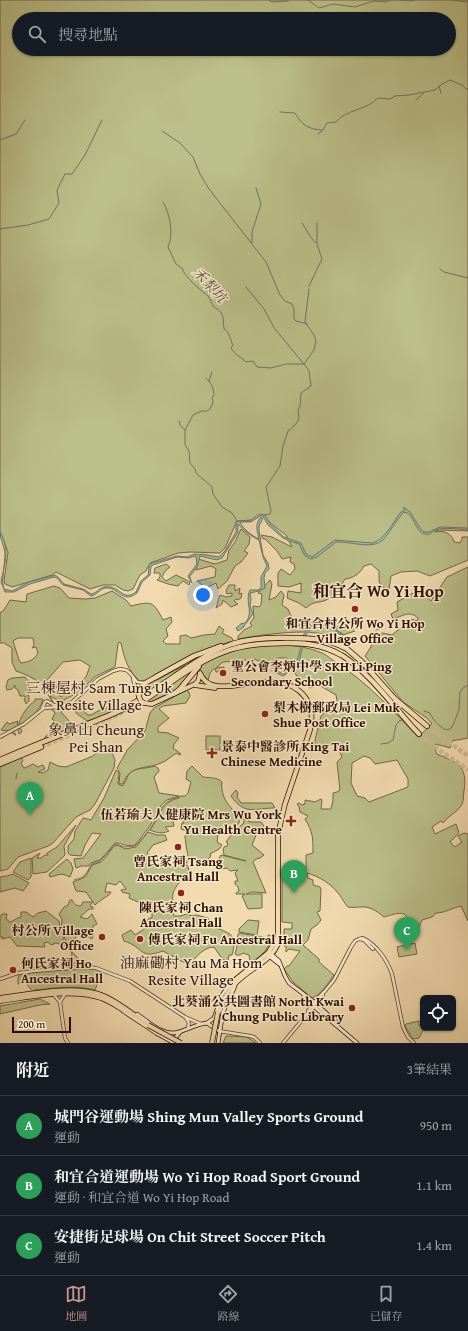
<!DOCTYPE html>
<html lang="zh-TW">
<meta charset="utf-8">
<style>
:root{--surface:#171b24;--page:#20242c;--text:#f1f3f6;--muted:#9ea1a6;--line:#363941;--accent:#c59692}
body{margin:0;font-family:"Gentium Book Plus","Noto Serif TC",serif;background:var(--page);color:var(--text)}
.controls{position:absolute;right:12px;bottom:12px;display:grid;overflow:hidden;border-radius:6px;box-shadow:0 1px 3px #0004}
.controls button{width:36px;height:36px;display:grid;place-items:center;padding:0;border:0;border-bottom:1px solid var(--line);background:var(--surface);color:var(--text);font:20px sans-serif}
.scale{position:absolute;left:12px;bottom:10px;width:59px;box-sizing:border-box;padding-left:4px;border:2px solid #2c0d02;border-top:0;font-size:11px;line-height:14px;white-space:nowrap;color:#2c0d02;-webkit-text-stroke:3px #f5e7ca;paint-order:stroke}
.you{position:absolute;left:203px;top:595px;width:14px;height:14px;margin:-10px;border:3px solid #fff;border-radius:50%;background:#1a73e8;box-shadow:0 0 0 6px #1a73e833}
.badge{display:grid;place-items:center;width:26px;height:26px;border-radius:50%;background:var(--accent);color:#fff;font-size:13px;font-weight:700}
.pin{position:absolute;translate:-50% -33px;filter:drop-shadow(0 1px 2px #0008)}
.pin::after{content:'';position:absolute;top:21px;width:14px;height:12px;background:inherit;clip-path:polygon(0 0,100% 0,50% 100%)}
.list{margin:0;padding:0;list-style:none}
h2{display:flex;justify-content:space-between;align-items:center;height:52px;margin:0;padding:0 16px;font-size:17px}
h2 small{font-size:13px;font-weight:400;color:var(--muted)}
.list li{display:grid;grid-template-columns:26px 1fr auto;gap:12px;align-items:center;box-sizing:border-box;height:60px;padding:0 16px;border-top:1px solid var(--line)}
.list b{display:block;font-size:15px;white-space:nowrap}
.list p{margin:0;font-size:13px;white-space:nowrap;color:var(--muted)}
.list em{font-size:13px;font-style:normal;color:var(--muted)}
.icon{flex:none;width:22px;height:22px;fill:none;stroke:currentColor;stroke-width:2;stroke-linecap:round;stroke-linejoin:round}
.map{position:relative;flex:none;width:468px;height:1043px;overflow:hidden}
.search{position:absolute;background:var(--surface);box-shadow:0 1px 3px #0004;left:12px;right:12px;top:12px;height:44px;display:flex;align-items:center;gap:10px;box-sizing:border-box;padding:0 14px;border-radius:22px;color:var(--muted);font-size:15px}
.sheet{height:232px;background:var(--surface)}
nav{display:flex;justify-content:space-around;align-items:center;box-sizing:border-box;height:56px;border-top:1px solid var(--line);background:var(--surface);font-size:11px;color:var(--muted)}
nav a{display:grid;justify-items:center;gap:2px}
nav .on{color:var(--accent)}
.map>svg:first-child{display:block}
.green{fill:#bbbf89;stroke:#746646;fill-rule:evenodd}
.water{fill:#9bbba5;stroke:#6f7564}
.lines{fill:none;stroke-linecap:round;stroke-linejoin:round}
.stream{stroke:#6f7564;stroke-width:1}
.primary-tunnel{stroke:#d3bb94;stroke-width:4;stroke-dasharray:4 2;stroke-linecap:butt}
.trunk-tunnel{stroke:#d3bb94;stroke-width:4.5;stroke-dasharray:4.5 2;stroke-linecap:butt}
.tertiary-casing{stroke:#5d402d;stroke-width:4}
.secondary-casing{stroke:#2c0d02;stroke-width:4.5}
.primary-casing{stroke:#2c0d02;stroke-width:5.5}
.trunk-casing{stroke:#2c0d02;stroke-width:6}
.tertiary{stroke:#f5e7ca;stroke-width:2.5}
.secondary{stroke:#f5e7ca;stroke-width:3}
.primary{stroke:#f0daae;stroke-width:4}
.trunk{stroke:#f0daae;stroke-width:4.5}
.primary-bridge-casing{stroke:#2c0d02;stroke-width:5.5;stroke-linecap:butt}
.primary-bridge{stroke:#f0daae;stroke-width:4}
.poi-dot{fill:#8f2418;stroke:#f5e7ca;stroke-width:1.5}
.labels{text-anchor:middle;stroke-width:3;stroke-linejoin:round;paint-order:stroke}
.poi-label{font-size:13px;font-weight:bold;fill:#2c0d02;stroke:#f5e7ca;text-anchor:start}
.water-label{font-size:14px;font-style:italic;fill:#534a3b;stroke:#f5e7ca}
.quarter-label{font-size:15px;fill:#2c0d02;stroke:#f5e7ca}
.district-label{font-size:17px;font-weight:bold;fill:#2c0d02;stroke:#f5e7ca}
</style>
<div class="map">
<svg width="468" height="1043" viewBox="0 0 468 1043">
<rect width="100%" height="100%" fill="#f0daae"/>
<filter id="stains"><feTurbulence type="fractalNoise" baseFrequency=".005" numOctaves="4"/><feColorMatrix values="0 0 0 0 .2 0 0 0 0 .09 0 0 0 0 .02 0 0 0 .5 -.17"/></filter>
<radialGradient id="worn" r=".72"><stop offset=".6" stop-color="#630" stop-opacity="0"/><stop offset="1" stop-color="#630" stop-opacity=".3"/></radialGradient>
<g class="green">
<path d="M0 0H468V531L438 530 435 532C443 530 452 533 454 542L460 543 462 539V537H468V560L430 576 417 571 401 572 391 576 389 589 384 588 379 582V571L371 564 364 566C360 574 353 578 345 579 340 587 334 596 326 600 317 604 315 600 306 608L299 603 287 598 288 591 301 593V583L289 587 278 586V573L281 569 290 575 295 569 294 564 290 562 291 557 282 559 277 551 265 539H263L261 535 272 537 292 547 286 535 274 526 262 515 252 520 237 521 225 548 220 553 190 552 178 553 150 563 146 571 140 575 133 589 128 591 123 590 115 585H103L90 589 56 572 52 575 12 587 5 584 4 581 8 552 0 532ZM19 19H449V49H19Z"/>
<path d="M241 529 250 537 249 544 244 551 248 553 241 562 235 566 227 581 218 589 216 583 206 588 197 581 215 577 216 569 211 566 196 570 198 559 215 564 227 560 229 550 235 542Z"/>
<path d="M166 564 170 567 165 571 162 577 166 581 176 575 190 582 189 585 183 581 178 586 168 584 157 580 160 577V573H154L155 568Z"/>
<path d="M468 567V738L452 741 450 748 436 744 435 749 437 754C457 763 468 765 464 791 463 796 464 802 461 806 456 813 448 816 443 823L441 821 432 827 435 834 456 824 459 833 450 842 455 847 462 842 458 836 464 833 468 834V921L461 906C452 908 445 913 436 913L432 917 422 920 419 927 417 934H410C409 930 410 925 409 921 405 908 393 915 384 917 377 911 369 906 361 907 356 907 353 908 348 907 344 903 342 898 339 894 330 883 320 877 307 873L308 878 313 880V885L320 887 321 889 320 911 317 912 321 920 317 925 311 929 308 940 303 945 319 959V962L334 975C329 982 321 995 312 998L293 982 284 969 287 966H289L300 951 289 949 286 952V946H284V929H292V923L282 922V872H302L306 873V855L313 853C313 838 313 832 305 819L308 816 300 812 299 807 297 804 299 803 302 805 305 804V800L315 802 321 799 322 800 321 809H331L333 800V793L337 792 340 790 337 762 342 757 336 744 315 749V740L321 716 337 701 336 695 319 685 310 688 296 675 287 658H278L267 664 254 659V662L246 660 223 662 216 668 224 667V671L216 672 215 668 210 673 208 681 203 677 199 667C210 655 229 652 244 648 269 643 298 643 322 653 327 655 332 660 337 663 368 683 393 711 418 737L432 724 427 718 403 702 365 656 371 647 373 639 378 640 382 633 392 635 403 626 408 629H410L408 624 411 619 417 621 418 618C409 610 403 616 393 619L391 614 398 610 397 602 415 592H422L431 601 447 577ZM364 756 370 758 375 764 397 760 408 779V787L369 802 365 798 357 796 351 783 352 763Z"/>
<path d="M270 580 272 584 269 600 276 597 281 591 284 595 282 605 288 609 292 618 287 625 290 627C297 625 303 625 309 622L311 627C321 624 326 624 336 629L338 627 327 622 312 624 311 621H317L319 618 339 625 342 623 350 628 352 627 355 631 343 635 336 633C328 636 314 632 305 632 283 632 260 635 238 639V636L244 630 252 626 250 623 254 618 253 606 259 607 261 605 262 594 258 593Z"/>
<path d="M229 585H235V591L240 588 239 594 242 593 241 598 238 600 236 599 234 601 238 604 231 607 223 600 222 604 216 608 220 595 226 597 232 596V593L227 594 226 591Z"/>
<path d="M54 586 60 588 69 598 85 599 95 598 112 591 126 600 131 606C152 601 153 601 163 620L171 617 172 622 166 629 168 636 163 641 166 644H180V636L186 635 191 638 204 635 215 634 219 626 224 630 222 633 232 638 233 641C202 650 174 664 146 680L140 681C128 672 124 657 121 643L119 642 118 644 115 667 96 676 77 693 64 700 63 703 50 696 53 702C48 697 48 692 45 689 38 679 27 675 16 671L12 662V648L4 643H0V613L4 610 10 600 26 602 27 594ZM18 638H33L34 645 32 648 36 647 38 653C34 660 29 662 21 663L19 660 13 641ZM80 660 90 666 86 677 71 690 67 684 65 685 69 688V692L63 695 61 697 60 695H57V692L52 691V689L57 687 54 685 48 689 47 680 63 662Z"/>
<path d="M202 654 201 657 145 694 144 693 146 690 147 687 145 686 185 665 184 662Z"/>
<path d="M194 669 179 688 151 702 145 701Z"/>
<path d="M25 677 29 682 28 687 31 691 28 695 29 697V701L26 704 24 699 26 697 24 696H20L18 690 15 688V685L12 689 7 690 6 686 8 680 12 678Z"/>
<path d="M186 690 189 692 190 696 186 703 163 706 159 709 169 718 158 727V732L168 733 179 738 174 744 173 748 181 754 179 755 177 753C171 756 167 761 161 763 144 770 130 764 123 784H120L119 783 120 773 117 768 128 749 145 731 150 713 154 708Z"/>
<path d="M35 699H43C40 711 29 720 20 727L22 732 19 734 17 726 12 729 16 735H15L9 731 1 730 7 722 9 724 18 721 17 724H19C20 717 29 704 35 701Z"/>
<path d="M79 707 88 715H91L102 709 113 707 114 710 102 717 87 721 76 713 75 709Z"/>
<path d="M52 708 63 709 61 712 73 725 71 729 64 730 45 740V737L54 729H59L61 727 52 719 55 713 52 710Z"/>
<rect x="206" y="736" width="14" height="14"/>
<path d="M102 750 108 751 111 750 115 760 114 768 95 804 90 810 76 817 53 843 48 846 18 857 8 869 0 871V767L21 757 23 761 21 763 23 767 25 768 33 764 38 767 43 765 45 769 38 772 43 773 48 770 50 762 58 766 66 767 93 756 96 753Z"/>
<path d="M155 766 158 768 159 771 154 777 159 793 179 796 167 800 162 804 150 826 135 845C124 847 124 843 115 843L103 857 100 860 91 863 89 866H81L76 868 74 859 83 858 101 834 92 833 85 845 81 856 70 855 68 853V846L74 839 75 831 83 818 91 820 104 798 116 770 119 773 118 784 122 786C126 783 126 778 129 774 135 767 147 769 155 766Z"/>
<path d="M192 766 203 777C210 778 217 777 222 782 220 797 230 808 240 817L242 813 249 815 243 820 241 818 239 822V823L229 834 224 831 219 832 218 835 217 842 222 845 219 849 210 854 211 856 206 861H196L189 859C187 854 185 839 185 835H190L189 832 181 829 182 823H184L182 819 177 817 173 822 174 826 165 827 169 831C162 834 157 833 150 830 161 816 159 803 179 798L180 796H185L188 793 191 782 186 779 187 771Z"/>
<path d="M236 790 238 793 237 797 241 803H272L275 808C254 808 245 816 231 796Z"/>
<path d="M249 817V822H261L264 826 256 835 252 845 264 855 260 858 256 859 253 862 266 893 252 892 246 894H262V908L248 909 242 896 245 894H236V893L239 891 238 887 235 884V881H238L235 873 238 870 230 871 227 868 221 869 218 860 221 855 246 861 224 855 223 849 224 847 227 846 228 843 226 842C231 835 237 828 244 823L243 822Z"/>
<path d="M76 825 64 846 65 855 47 872 33 874 32 858 40 853 37 858H41L45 855H48L47 853 57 847Z"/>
<path d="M148 832 157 835H165L167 840 153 845 147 853 151 857 156 867 170 865 173 863 178 857 181 860 182 859 189 861 185 864 188 866 189 872C180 883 167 891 175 907L172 909 174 916H180L187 914 192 916 196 915 208 918 212 926C230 934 238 933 232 955H229L228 960H223L214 947C204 947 196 957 189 965L163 951C139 960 144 947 124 941L122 935 131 930 135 935 144 929 149 918H152V908L129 898 130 894 122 892 121 890 126 889 120 881 116 885 107 883 105 892H111L110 894C105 898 100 900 95 905L86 892 76 891 73 882 81 879 86 876 92 865 101 862 105 858 114 846 118 845 125 849 136 847Z"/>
<path d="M31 858V877L28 880 13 872 20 862Z"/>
<path d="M67 859 71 863 73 869 70 877C60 872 60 875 50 877L49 874Z"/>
<path d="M13 874 29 883 23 891 15 888 0 892V877L7 876Z"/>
<path d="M70 900H72C74 904 76 906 81 906L83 902H92L90 906 93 907V909H89L80 917 87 919 92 914 97 924 93 926 92 931 94 933 92 939 87 936 77 935 71 946 72 952 77 957 78 964 73 963 70 958 72 954 70 950 65 949 70 947 68 946C65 938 59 929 62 920L59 914 64 907 68 905Z"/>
<path d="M46 911 59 921 60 929 66 946 56 943 51 945 48 942 44 943 45 947 17 946 10 937 2 939 3 937H0V917L2 914H7L6 919 10 922C14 921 16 918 21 917V912H26L33 917 38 913Z"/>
<path d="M248 920 259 921 257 935 239 932V929Z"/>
<path d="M239 933 263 937 265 939 268 940V935L273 936C269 946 262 959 250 961L249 955 243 953 240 955H236L235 953C239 944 235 939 239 933Z"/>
<path d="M415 943 417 954 399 957 397 947Z"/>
<path d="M62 968 64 970 91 969 92 968 102 972 95 990C75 985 55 988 35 990L34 993 28 986 27 982 18 984V978L21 971 30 970 33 973 44 970H59L60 969Z"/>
<path d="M40 999 50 1004 40 1005 0 1014V1006Z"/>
<path d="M419 1021V1025H421L424 1028 419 1038 413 1039 405 1026 406 1024Z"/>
<path d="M226 1036 247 1037 256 1043H223Z"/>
</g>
<g class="water">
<path d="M403 507 410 512 420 528 424 532H429L440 527 467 528 468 530C461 529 443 527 436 530 432 532 430 535 425 534 414 532 415 513 404 512L402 514C395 522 390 532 383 540 372 550 349 541 336 542L317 557 311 559 305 556 299 544 289 541 283 538 268 525 263 516H260L251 522H240C243 529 252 536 259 539 257 531 255 525 260 518H263L259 526V531L263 555 268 563 269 569 265 573 264 578 265 588 259 591 250 593 251 599 250 606 253 614 244 626V627L238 631 236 628 242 623 243 624C256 616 244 602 250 590H258L261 588V577L267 566 263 557 259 540C252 537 243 530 238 524V532L222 558 217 560 200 556 197 567 190 576V578L192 583 188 576 197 564 196 556 188 558 177 557 153 565 151 567 150 575 142 582 137 593C123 604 120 589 108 588 100 587 98 595 91 596L83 590 63 585 57 578 54 577 30 584 14 592H5C0 582 5 566 5 554 5 547 0 540 0 532 11 549 4 565 1 582L4 589 12 591 29 582 55 575 58 577 64 584 83 589 91 594C99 593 99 585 110 587 121 588 123 601 136 592L141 581 148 575 149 567 152 563 177 556 187 557 195 554 201 555V554L219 557 225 551 236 532V522L239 521H250L259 514 265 515 270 524 284 537 301 543 306 554 312 557 315 555 335 540 372 543C385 540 393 522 401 512L405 510Z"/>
<path d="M319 624 330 626 343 634H342C329 628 313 619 305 637L299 662 294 668 283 676 270 670 271 667 281 673H285C289 670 294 666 296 662 304 647 297 628 319 624Z"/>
</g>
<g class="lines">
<g class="stream">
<path d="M269 0 271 2 288 1"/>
<path d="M308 0 319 8 333 4 355 7 374 1 386 2 390 0"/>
<path d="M400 0 411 1 415 0"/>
<path d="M453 0 466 2 468 1"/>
<path d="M439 86 441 93"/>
<path d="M416 100 424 93"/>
<path d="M280 112 295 113C301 125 310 130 323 130L327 123 336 122C346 109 366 111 378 98L390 99 395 96 409 95 435 90 442 84 450 80 462 85 466 89H468"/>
<path d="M162 131 180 143 193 157 200 174 209 189 266 262 280 295 285 301 292 304 294 309V319L296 321 307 324"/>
<path d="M318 134 322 131"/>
<path d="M0 140 16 134 25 120"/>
<path d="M163 202C170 214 174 234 168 247L176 264 182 268C184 277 202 291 209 297 211 300 211 303 213 306 216 309 220 310 222 314 224 319 223 324 224 329 230 332 230 340 233 345L231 348C234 354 241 357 246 362L253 361 257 367 271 368 286 364H304L309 371 311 386 301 393 300 406 298 410 299 419 295 425 288 431 283 446 280 466 266 487 271 511 270 514 264 515"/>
<path d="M302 223 312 239 316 243"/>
<path d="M0 229 28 225 49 219 59 203 57 190 65 174H72L85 155 102 120"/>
<path d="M252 243V232L261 204 256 188"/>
<path d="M440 269 444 272 468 278"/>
<path d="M309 286 322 259 317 244V223"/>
<path d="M246 287 264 309 275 329 304 364 314 350 316 341 314 335 305 322 309 289"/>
<path d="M206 378C211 383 214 388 214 396L212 397 213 403 210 409 207 411H202L193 415 185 430V445L189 451 190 463 195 469 196 473 212 487 213 494 222 507 232 513 237 521"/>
<path d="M209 381 212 372"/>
<path d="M179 421 180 425 185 430"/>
<path d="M376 630 382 628"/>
<path d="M282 671 284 673V675"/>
<path d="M424 711 430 713C433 720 441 729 448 730L451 728 453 725 459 710 460 692 463 688 468 685"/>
<path d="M381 744 388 743 393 740 396 725 399 721 402 720"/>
<path d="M16 779 17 773"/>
<path d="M74 880 81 878 85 875 92 864 100 861 104 857 115 844 125 847 135 846C141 840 147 833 152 826 160 812 160 802 179 797"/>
</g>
<path class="primary-tunnel" d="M184 664C191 662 196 664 199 670"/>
<g class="trunk-tunnel">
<path d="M427 726 468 756"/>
<path d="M419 734 442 752 468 770"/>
<path d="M41 747 115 716 135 706"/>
</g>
<g class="tertiary-casing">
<g id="tertiary">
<path d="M133 679 138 696"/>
<path d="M42 709 45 702 47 701 54 705 58 706"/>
<path d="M0 737 24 724 44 708 59 707 72 702 98 679 113 671 120 669 126 670 130 673 137 682 145 683"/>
<path d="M359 939 363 938C377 945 387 960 392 974L403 1027 408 1037 414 1043"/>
<path d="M360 939 364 940 373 949"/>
<path d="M0 979 18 973 34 971 82 967 96 968 130 981 185 1017 201 1024"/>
<path d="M54 995 60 1002 65 1038 68 1043"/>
<path d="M60 1002 65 994"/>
<path d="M308 1013 310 1012 322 997 323 994"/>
<path d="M186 1018 189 1023 188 1028"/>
<path d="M219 1031 250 1036 254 1037 260 1043"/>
<path d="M283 1043 308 1013V1011L318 998 325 991 334 980 351 947 355 941 359 939"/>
</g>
</g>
<g class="secondary-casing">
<g id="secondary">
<path d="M271 954 279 961 285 976 289 983 314 1002 337 1023V1025"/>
<path d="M268 955 279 964"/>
<path d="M304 995V998L357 1043"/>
<path d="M123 1011 156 1033 174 1043"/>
<path d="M137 1014C149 1022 163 1037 179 1032 189 1029 197 1024 207 1023L219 1031"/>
<path d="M207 1023 214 1018 222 995 229 985"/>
<path d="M177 1043 176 1037 180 1032"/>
<path d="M218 1043 223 1012 235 986"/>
</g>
</g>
<g class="primary-casing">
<g id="primary">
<path d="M200 673C213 708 276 659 305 697 312 706 313 719 310 730L285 804 278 834V944C273 955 265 961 256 967 238 979 224 991 219 1013"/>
<path d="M195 685 215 688"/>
<path d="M139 697C137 685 149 681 158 676"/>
<path d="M144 703 152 704 195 684 198 681 200 674"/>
<path d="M229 988 235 980 268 953 278 937"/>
<path d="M0 998C30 994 76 984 104 996 120 1003 134 1015 148 1025"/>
<path d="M0 1001C32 997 70 988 101 998 109 1001 118 1007 125 1011"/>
</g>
</g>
<g class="trunk-casing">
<g id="trunk">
<path d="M347 649 362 662 394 698 427 726"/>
<path d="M343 656C373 676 394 708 419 734"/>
<path d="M156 677 194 656 221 646"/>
<path d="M175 693 180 689 199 666"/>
<path d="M135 706C164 689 191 664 224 652 244 644 266 643 287 643 307 643 323 645 341 655"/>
<path d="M0 760C25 749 50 739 76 729 91 722 108 717 123 709 161 690 192 658 232 644 251 638 272 637 292 638 310 638 328 639 345 648"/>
<path d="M0 764 41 747"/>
</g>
</g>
<use href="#tertiary" class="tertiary"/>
<use href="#secondary" class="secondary"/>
<use href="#primary" class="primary"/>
<use href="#trunk" class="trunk"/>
<g class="primary-bridge-casing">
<g id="primary-bridge">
<path d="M139 697 141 701 144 703"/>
<path d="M148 1025 181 1043"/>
<path d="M212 1043 218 1012"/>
</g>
</g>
<use href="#primary-bridge" class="primary-bridge"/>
</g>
<g class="poi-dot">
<circle cx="355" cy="609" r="4"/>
<circle cx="223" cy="673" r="4"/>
<circle cx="265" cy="714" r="4"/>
<path d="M210 747h4v4h4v4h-4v4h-4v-4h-4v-4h4z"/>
<path d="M289 815h4v4h4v4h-4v4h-4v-4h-4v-4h4z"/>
<circle cx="178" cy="847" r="4"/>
<circle cx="181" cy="893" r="4"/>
<circle cx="102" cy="937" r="4"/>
<circle cx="140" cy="939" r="4"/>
<circle cx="13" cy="970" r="4"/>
<circle cx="352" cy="1008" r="4"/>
</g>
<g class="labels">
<g class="poi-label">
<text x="355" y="628" text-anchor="middle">和宜合村公所 Wo Yi Hop<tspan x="355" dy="15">Village Office</tspan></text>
<text x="231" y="671">聖公會李炳中學 SKH Li Ping<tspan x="231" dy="15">Secondary School</tspan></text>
<text x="273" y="712">梨木樹郵政局 Lei Muk<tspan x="273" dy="15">Shue Post Office</tspan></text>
<text x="221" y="751">景泰中醫診所 King Tai<tspan x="221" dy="15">Chinese Medicine</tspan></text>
<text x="282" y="819" text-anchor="end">伍若瑜夫人健康院 Mrs Wu York<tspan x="282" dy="15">Yu Health Centre</tspan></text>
<text x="178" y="866" text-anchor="middle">曾氏家祠 Tsang<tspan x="178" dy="15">Ancestral Hall</tspan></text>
<text x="181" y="912" text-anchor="middle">陳氏家祠 Chan<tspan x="181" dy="15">Ancestral Hall</tspan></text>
<text x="94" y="935" text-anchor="end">村公所 Village<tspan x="94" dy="15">Office</tspan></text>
<text x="148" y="944">傅氏家祠 Fu Ancestral Hall</text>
<text x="21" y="968">何氏家祠 Ho<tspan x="21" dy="15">Ancestral Hall</tspan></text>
<text x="344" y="1006" text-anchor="end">北葵涌公共圖書館 North Kwai<tspan x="344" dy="15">Chung Public Library</tspan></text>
</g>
<g class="water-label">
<text transform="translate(210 285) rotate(47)" y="5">禾梨坑</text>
</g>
<g class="quarter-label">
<text x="99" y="693">三棟屋村 Sam Tung Uk<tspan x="99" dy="17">Resite Village</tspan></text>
<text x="96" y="735">象鼻山 Cheung<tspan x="96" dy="17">Pei Shan</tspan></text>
<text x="191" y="968">油麻磡村 Yau Ma Hom<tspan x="191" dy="17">Resite Village</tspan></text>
</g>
<g class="district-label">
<text x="378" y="597">和宜合 Wo Yi Hop</text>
</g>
</g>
<rect width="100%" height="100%" filter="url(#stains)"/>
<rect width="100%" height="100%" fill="url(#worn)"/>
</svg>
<div class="controls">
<button><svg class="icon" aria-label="locate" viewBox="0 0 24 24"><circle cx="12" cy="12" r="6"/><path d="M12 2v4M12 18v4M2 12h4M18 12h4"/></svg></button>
</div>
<div class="scale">200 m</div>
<div class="you"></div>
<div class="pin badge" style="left:30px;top:815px;background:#2e9e5b">A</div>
<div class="pin badge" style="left:294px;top:893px;background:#2e9e5b">B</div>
<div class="pin badge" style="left:407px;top:950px;background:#2e9e5b">C</div>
<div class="search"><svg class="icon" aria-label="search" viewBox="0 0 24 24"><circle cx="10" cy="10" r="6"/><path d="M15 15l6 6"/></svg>搜尋地點</div>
</div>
<section class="sheet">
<h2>附近<small>3筆結果</small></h2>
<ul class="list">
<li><span class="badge" style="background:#2e9e5b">A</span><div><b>城門谷運動場 Shing Mun Valley Sports Ground</b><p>運動</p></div><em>950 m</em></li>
<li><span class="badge" style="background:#2e9e5b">B</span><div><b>和宜合道運動場 Wo Yi Hop Road Sport Ground</b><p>運動 · 和宜合道 Wo Yi Hop Road</p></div><em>1.1 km</em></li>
<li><span class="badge" style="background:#2e9e5b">C</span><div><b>安捷街足球場 On Chit Street Soccer Pitch</b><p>運動</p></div><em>1.4 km</em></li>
</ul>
</section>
<nav>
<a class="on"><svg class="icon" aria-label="map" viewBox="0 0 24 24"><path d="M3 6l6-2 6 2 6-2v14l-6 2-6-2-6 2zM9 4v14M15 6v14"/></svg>地圖</a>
<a><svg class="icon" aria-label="directions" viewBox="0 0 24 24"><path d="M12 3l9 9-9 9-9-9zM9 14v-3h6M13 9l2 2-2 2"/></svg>路線</a>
<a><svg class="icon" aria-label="saved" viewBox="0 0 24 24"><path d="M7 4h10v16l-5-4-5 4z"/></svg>已儲存</a>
</nav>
